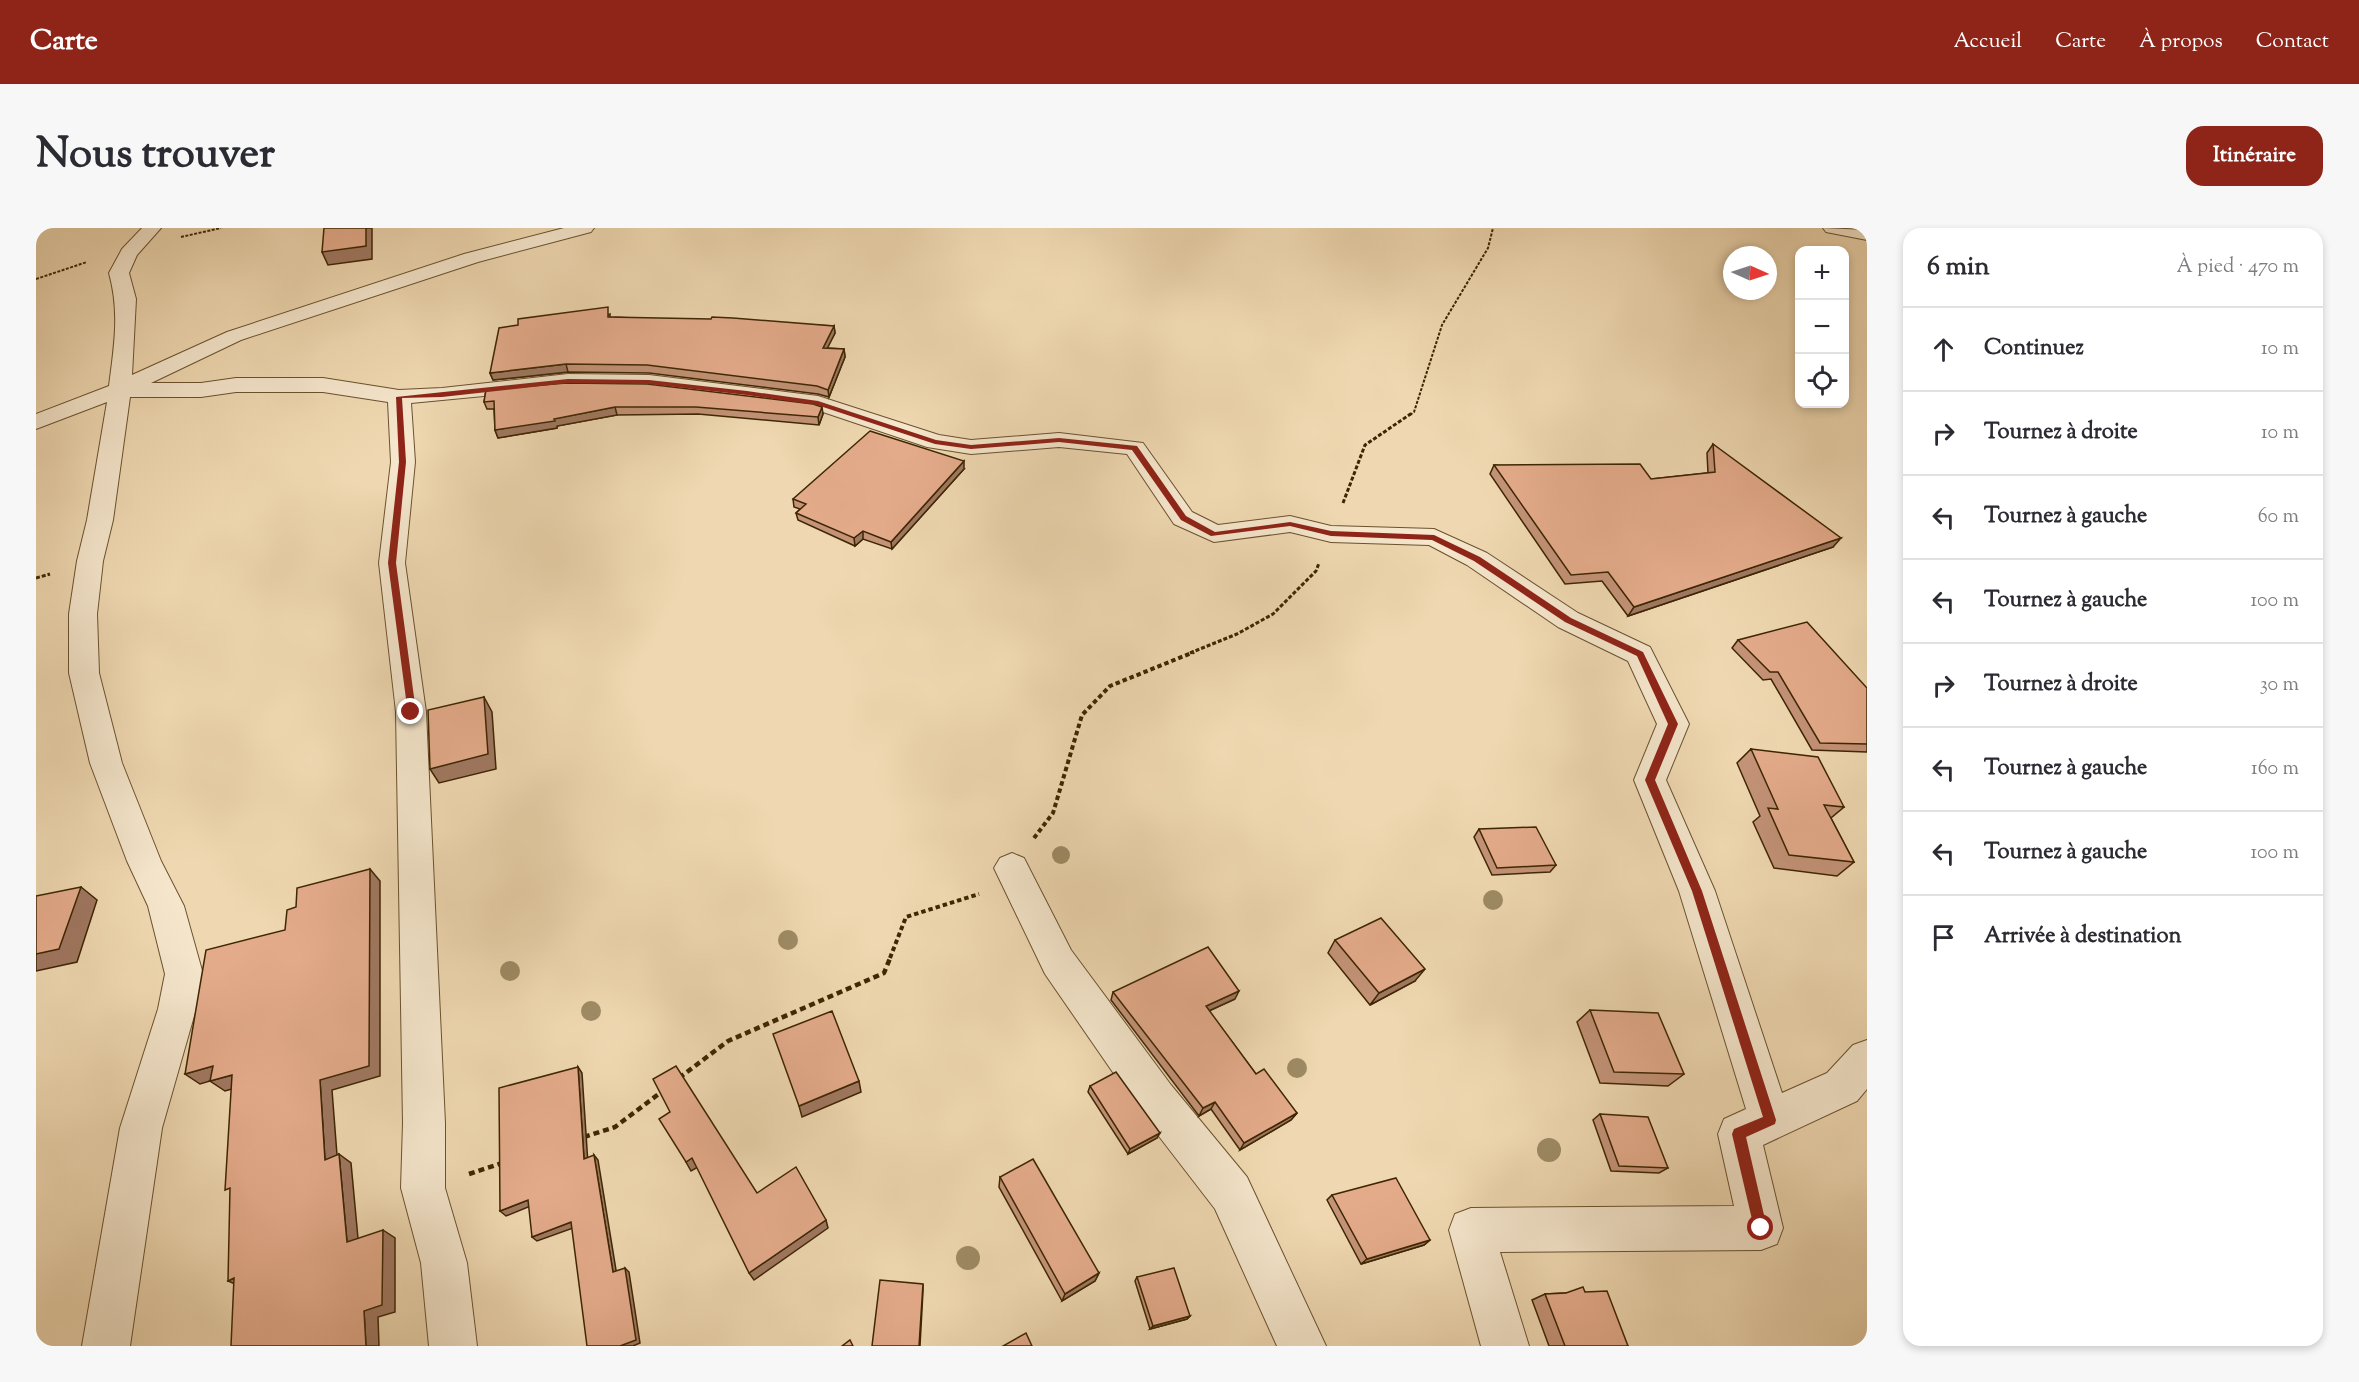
<!DOCTYPE html>
<html lang="fr">
<meta charset="utf-8">
<style>
:root{--surface:#fff;--page:#f7f7f7;--text:#2b2b33;--muted:#7c7c81;--line:#e1e1e2;--accent:#8f2418}
body{margin:0;font-family:"Sorts Mill Goudy",serif;background:var(--page);color:var(--text)}
.controls{position:absolute;right:18px;top:18px;display:grid;overflow:hidden;border-radius:12px;box-shadow:0 3px 9px #0003}
.controls button{width:54px;height:54px;display:grid;place-items:center;padding:0;border:0;border-bottom:2px solid var(--line);background:var(--surface);color:var(--text);font:30px sans-serif}
.compass{position:absolute;left:1687px;top:18px;width:54px;height:54px;border-radius:50%;background:var(--surface);box-shadow:0 3px 9px #0003;rotate:93deg}
.stop{position:absolute;width:18px;height:18px;margin:-14px;border:4px solid #8f2418;border-radius:50%;background:#fff}
.stop.end{background:#8f2418;border-color:#fff;box-shadow:0 2px 6px #0008}
.list{margin:0;padding:0;list-style:none}
h2{display:flex;justify-content:space-between;align-items:center;height:78px;margin:0;padding:0 24px;font-size:26px}
h2 small{font-size:20px;font-weight:400;color:var(--muted)}
.list li{display:grid;grid-template-columns:39px 1fr auto;gap:18px;align-items:center;box-sizing:border-box;height:84px;padding:0 24px;border-top:2px solid var(--line)}
.list b{display:block;font-size:22px;white-space:nowrap}
.list em{font-size:20px;font-style:normal;color:var(--muted)}
.icon{flex:none;width:33px;height:33px;fill:none;stroke:currentColor;stroke-width:2;stroke-linecap:round;stroke-linejoin:round}
.map{position:relative;flex:none;width:1831px;height:1118px;overflow:hidden;border-radius:18px}
header{display:flex;align-items:center;gap:36px;box-sizing:border-box;height:84px;padding:0 30px;background:var(--accent);color:#fff}
header strong{font-size:28px}
nav{display:flex;gap:33px;margin-inline-start:auto;font-size:21px}
.intro{display:flex;align-items:center;justify-content:space-between;box-sizing:border-box;height:144px;padding:0 36px}
h1{margin:0;font-size:42px}
.button{padding:15px 27px;border-radius:18px;background:var(--accent);color:#fff;font-size:21px;font-weight:700}
main{display:flex;gap:36px;padding:0 36px}
aside{flex:1;background:var(--surface);border-radius:18px;box-shadow:0 3px 9px #0003}
.map>svg:first-child{display:block}
.lines{fill:none;stroke-linecap:round;stroke-linejoin:round}
.street-casing{stroke:#6a522e;stroke-width:2}
.path-far3{stroke:#3d2603;stroke-width:2;stroke-dasharray:3 1.5;stroke-linecap:butt}
.path-far2{stroke:#3d2603;stroke-width:3;stroke-dasharray:4 2;stroke-linecap:butt}
.path-far1{stroke:#3d2603;stroke-width:4;stroke-dasharray:4.5 3;stroke-linecap:butt}
.path{stroke:#3d2603;stroke-width:4.5;stroke-dasharray:6 4;stroke-linecap:butt}
.street{fill:#f5e6cc;fill-rule:evenodd}
.tree{fill:#9e8b65}
.wall{fill:#c49378;stroke:#3d2603;stroke-width:1.5}
.shaded-wall{fill:#a07861;stroke:#3d2603;stroke-width:1.5}
.building{fill:#e4ab8b;stroke:#3d2603;stroke-width:1.5}
.route{fill:#8f2418}
</style>
<header>
<strong>Carte</strong>
<nav><a>Accueil</a><a>Carte</a><a>À propos</a><a>Contact</a></nav>
</header>
<div class="intro"><h1>Nous trouver</h1><a class="button">Itinéraire</a></div>
<main>
<div class="map">
<svg width="1831" height="1118" viewBox="0 0 1831 1118">
<rect width="100%" height="100%" fill="#efd8b1"/>
<filter id="stains"><feTurbulence type="fractalNoise" baseFrequency=".00333" numOctaves="4"/><feColorMatrix values="0 0 0 0 .2 0 0 0 0 .09 0 0 0 0 .02 0 0 0 .5 -.17"/></filter>
<radialGradient id="worn" r=".72"><stop offset=".6" stop-color="#630" stop-opacity="0"/><stop offset="1" stop-color="#630" stop-opacity=".3"/></radialGradient>
<g class="lines">
<g class="street-casing">
<g id="street">
<path d="M106 0H125L101 27 93 45 100 71 96 147 191 104 428 26 528 0H558L555 4 442 34 205 112 115 155H165L200 150H287L363 162 406 160 532 146 613 147 782 168 903 207 935 212 1023 205 1107 215 1156 284 1182 297 1254 288 1295 298 1398 301 1451 325 1542 385 1614 419 1653 496 1630 552 1679 663 1746 865 1791 845 1817 817 1831 812V861L1821 873 1727 917 1747 1000 1741 1016 1725 1022 1464 1024 1493 1118H1445L1413 1002 1419 986 1435 980 1698 978 1682 906 1688 891 1710 881 1643 663 1598 552 1621 496 1592 433 1522 399 1431 337 1393 317 1295 314 1254 304 1178 314 1138 296 1091 226 1023 219 935 226 891 219 778 181 613 161 532 160 375 175 379 234 369 335 390 484 409 895V960L431 1035 441 1118H393L385 1035 365 960 367 895 360 484 343 335 355 234 352 174 287 164H200L165 169H94L77 292 67 333 61 386 63 445 86 535 125 633 148 678 167 746 160 781 126 900 94 1118H46L84 900 122 781 129 746 112 678 91 633 54 535 33 445V386L41 333 51 292 71 174 0 201V186L73 158C78 118 84 85 73 45L86 21Z"/>
<path d="M1787 0 1831 2V12L1790 4Z"/>
<path d="M976 625 988 630 1035 722 1135 857 1211 949 1290 1118H1241L1179 981 1105 885 1009 746 958 640 964 630Z"/>
</g>
</g>
<g class="path-far3">
<path d="M145 9 185 0"/>
<path d="M0 51 51 34"/>
<path d="M1374 187 1378 184 1406 97 1452 20 1457 0"/>
</g>
<g class="path-far2">
<path d="M1307 275 1329 217 1376 185"/>
<path d="M0 350 14 346"/>
<path d="M1154 425 1201 406 1237 386 1280 343 1283 335"/>
</g>
<g class="path-far1">
<path d="M998 610 1017 585 1046 487 1074 458 1158 424"/>
<path d="M854 730 870 689 943 666"/>
</g>
<g class="path">
<path d="M643 850 692 813 848 745 855 728"/>
<path d="M548 909 579 899 628 862"/>
<path d="M433 946 466 935"/>
</g>
<use href="#street" class="street"/>
</g>
<g class="tree">
<circle cx="1025" cy="627" r="9"/>
<circle cx="1457" cy="672" r="10"/>
<circle cx="752" cy="712" r="10"/>
<circle cx="474" cy="743" r="10"/>
<circle cx="555" cy="783" r="10"/>
<circle cx="1261" cy="840" r="10"/>
<circle cx="1513" cy="922" r="12"/>
<circle cx="932" cy="1030" r="12"/>
</g>
<g class="wall">
<path d="M574 86V89L798 98 799 105 791 120 808 121 809 129 793 169 782 166 613 145 532 144 457 152 454 145Z"/>
<path d="M450 162 787 186 783 197 662 186 581 187 521 198V200L462 210 459 202 458 181H451L448 174Z"/>
<path d="M1677 216 1797 319 1592 388 1566 353 1529 356 1454 246 1458 237 1615 251 1672 245 1671 225Z"/>
<path d="M928 241 856 321 827 311 819 318 762 292 760 285 764 281 758 279 757 271Z"/>
<path d="M1702 412 1831 460V524L1776 522 1735 451 1727 452 1696 420Z"/>
<path d="M1715 521 1808 579 1795 590 1818 634 1801 648 1738 640 1717 594 1724 588 1701 535Z"/>
<path d="M1443 601 1520 637 1514 644 1456 647 1438 609Z"/>
<path d="M1299 712 1379 753 1334 777 1292 725Z"/>
<path d="M1077 764 1199 771 1173 783 1220 846 1261 885 1255 892 1204 922 1175 881 1163 888 1075 772Z"/>
<path d="M1554 782 1648 846 1632 858 1564 855 1541 794Z"/>
<path d="M1054 858 1121 910 1092 926 1052 864Z"/>
<path d="M1564 886 1632 940 1623 945 1575 943 1557 892Z"/>
<path d="M964 949 1063 1045 1059 1053 1026 1073 963 959Z"/>
<path d="M1296 967 1394 1012 1388 1017 1325 1036 1291 972Z"/>
<path d="M1101 1049 1154 1088 1151 1091 1114 1101 1099 1053Z"/>
<path d="M1549 1064 1592 1118H1513L1496 1072 1509 1066Z"/>
</g>
<g class="shaded-wall">
<path d="M330 0H336V31L292 37 286 24Z"/>
<path d="M798 98 799 105 788 127 787 120Z"/>
<path d="M808 121 809 129 793 169 792 162Z"/>
<path d="M530 136 532 144 457 152 454 145Z"/>
<path d="M579 179 581 187 521 198V200L462 210 459 202Z"/>
<path d="M786 179 787 186 783 197 782 189Z"/>
<path d="M928 233V241L856 321 855 314Z"/>
<path d="M827 303V311L819 318 818 310Z"/>
<path d="M1805 310 1797 319 1592 388 1598 379Z"/>
<path d="M448 469 456 484 460 541 403 555 394 541Z"/>
<path d="M334 641 344 653V848L296 862 302 940 289 932 284 852Z"/>
<path d="M45 659 61 672 41 734 0 743V726Z"/>
<path d="M1389 741 1379 753 1334 777 1343 765Z"/>
<path d="M1203 763 1199 771 1166 786 1170 778Z"/>
<path d="M177 838 191 848 164 856 149 846Z"/>
<path d="M542 839 546 845 552 936 548 931Z"/>
<path d="M196 847 210 857 189 863 174 853Z"/>
<path d="M823 853 825 864 766 889 763 878Z"/>
<path d="M1179 874 1175 881 1163 888 1167 880Z"/>
<path d="M1261 885 1255 892 1204 922 1208 915Z"/>
<path d="M1124 905 1121 910 1092 926 1094 921Z"/>
<path d="M303 926 315 935 323 1021 311 1014Z"/>
<path d="M558 927 562 932 581 1048 577 1044Z"/>
<path d="M656 930 662 939 655 943 650 934Z"/>
<path d="M492 972 497 977 470 988 464 983Z"/>
<path d="M790 992 792 1000 718 1052 713 1045Z"/>
<path d="M535 994 540 999 501 1013 496 1009Z"/>
<path d="M347 1002 359 1010V1084L342 1089 343 1118H330L328 1083Z"/>
<path d="M1394 1012 1388 1017 1325 1036 1331 1031Z"/>
<path d="M589 1040 593 1044 604 1115 597 1118H584Z"/>
<path d="M1063 1045 1059 1053 1026 1073 1029 1066Z"/>
<path d="M198 1050 208 1060 192 1053Z"/>
<path d="M887 1056V1063L884 1118H883Z"/>
<path d="M1154 1088 1151 1091 1114 1101 1117 1098Z"/>
</g>
<g class="building">
<path d="M288 0H330V18L286 24Z"/>
<path d="M572 79V89L675 91 676 89 697 90 798 98 787 120 808 121 792 162 781 158 611 137 530 136 454 145 463 100 482 97V91Z"/>
<path d="M530 155 611 156 777 176 786 179 782 189 660 179H579L518 191 519 193 459 202 458 173 448 174 450 162Z"/>
<path d="M834 203 928 233 855 314 827 303 818 310 760 285 770 276 757 271Z"/>
<path d="M1677 216 1805 310 1598 379 1572 344 1535 347 1458 237 1604 236 1615 251 1679 244Z"/>
<path d="M1771 394 1831 460V516L1784 515 1742 444H1734L1702 412Z"/>
<path d="M448 469 452 526 394 541 392 482Z"/>
<path d="M1715 521 1782 529 1808 579 1788 577 1818 634 1753 627 1732 580 1742 581Z"/>
<path d="M1500 599 1520 637 1461 640 1443 601Z"/>
<path d="M334 641 333 838 284 852 289 932 303 926 311 1014 347 1002 346 1077 328 1083 330 1118H195L198 1050 192 1053 194 960 189 962 196 847 174 853 177 838 149 846 170 722 249 702 251 682 260 679 261 660Z"/>
<path d="M45 659 23 721 0 726V668Z"/>
<path d="M1345 690 1389 741 1343 765 1299 712Z"/>
<path d="M1172 719 1203 763 1170 778 1220 846 1228 841 1261 885 1208 915 1179 874 1167 880 1077 764Z"/>
<path d="M1554 782 1622 785 1648 846 1578 844Z"/>
<path d="M796 783 823 853 763 878 737 806Z"/>
<path d="M640 838 721 965 760 939 790 992 713 1045 656 930 650 934 623 891 634 884 617 851Z"/>
<path d="M542 839 548 931 558 927 577 1044 589 1040 600 1112 584 1118H551L535 994 496 1009 492 972 464 983 463 860Z"/>
<path d="M1080 844 1124 905 1094 921 1054 858Z"/>
<path d="M1564 886 1612 889 1632 940 1583 938Z"/>
<path d="M997 931 1063 1045 1029 1066 964 949Z"/>
<path d="M1360 950 1394 1012 1331 1031 1296 967Z"/>
<path d="M1138 1040 1154 1088 1117 1098 1101 1049Z"/>
<path d="M844 1052 887 1056 883 1118H836Z"/>
<path d="M1547 1059 1549 1064 1571 1063 1592 1118H1529L1509 1066 1530 1065Z"/>
<path d="M990 1105 996 1118H967Z"/>
<path d="M814 1112 817 1118H806Z"/>
</g>
<path class="route" d="M532 151 613 152 711 163 782 173 900 212 935 217 1023 210 1101 218 1150 288 1179 304 1254 294 1295 303 1398 307 1444 329 1535 390 1607 424 1642 496 1619 552 1666 663 1740 892 1739 896 1710 909 1731 1000 1730 1004 1725 1006 1720 1004 1718 1000 1696 906 1698 901 1727 889 1656 663 1609 552 1632 496 1601 428 1529 394 1438 333 1396 312 1295 308 1254 298 1175 308 1145 292 1096 222 1023 214 935 221 899 216 781 177 711 167 613 156 532 155 406 169 366 170 370 234 360 335 380 484 375 487 372 486 352 335 363 234 360 169Z"/>
<rect width="100%" height="100%" filter="url(#stains)"/>
<rect width="100%" height="100%" fill="url(#worn)"/>
</svg>
<div class="controls">
<button>+</button>
<button>−</button>
<button><svg class="icon" aria-label="locate" viewBox="0 0 24 24"><circle cx="12" cy="12" r="6"/><path d="M12 2v4M12 18v4M2 12h4M18 12h4"/></svg></button>
</div>
<svg class="compass" viewBox="-18 -18 36 36"><path d="M0-13l5 13h-10z" fill="#e53935"/><path d="M0 13l5-13h-10z" fill="#7c7c81"/></svg>
<div class="stop" style="left:1725px;top:1000px"></div>
<div class="stop end" style="left:375px;top:484px"></div>
</div>
<aside>
<h2>6 min<small>À pied · 470 m</small></h2>
<ul class="list">
<li><svg class="icon" aria-label="ahead" viewBox="0 0 24 24"><path d="M12 20V5M6 11l6-6 6 6"/></svg><div><b>Continuez</b></div><em>10 m</em></li>
<li><svg class="icon" aria-label="right" viewBox="0 0 24 24"><path d="M7 20v-9h11M14 6l5 5-5 5"/></svg><div><b>Tournez à droite</b></div><em>10 m</em></li>
<li><svg class="icon" aria-label="left" viewBox="0 0 24 24"><path d="M17 20v-9H6M10 6l-5 5 5 5"/></svg><div><b>Tournez à gauche</b></div><em>60 m</em></li>
<li><svg class="icon" aria-label="left" viewBox="0 0 24 24"><path d="M17 20v-9H6M10 6l-5 5 5 5"/></svg><div><b>Tournez à gauche</b></div><em>100 m</em></li>
<li><svg class="icon" aria-label="right" viewBox="0 0 24 24"><path d="M7 20v-9h11M14 6l5 5-5 5"/></svg><div><b>Tournez à droite</b></div><em>30 m</em></li>
<li><svg class="icon" aria-label="left" viewBox="0 0 24 24"><path d="M17 20v-9H6M10 6l-5 5 5 5"/></svg><div><b>Tournez à gauche</b></div><em>160 m</em></li>
<li><svg class="icon" aria-label="left" viewBox="0 0 24 24"><path d="M17 20v-9H6M10 6l-5 5 5 5"/></svg><div><b>Tournez à gauche</b></div><em>100 m</em></li>
<li><svg class="icon" aria-label="arrive" viewBox="0 0 24 24"><path d="M6 21V4h12l-3 4 3 4H6"/></svg><div><b>Arrivée à destination</b></div></li>
</ul>
</aside>
</main>
